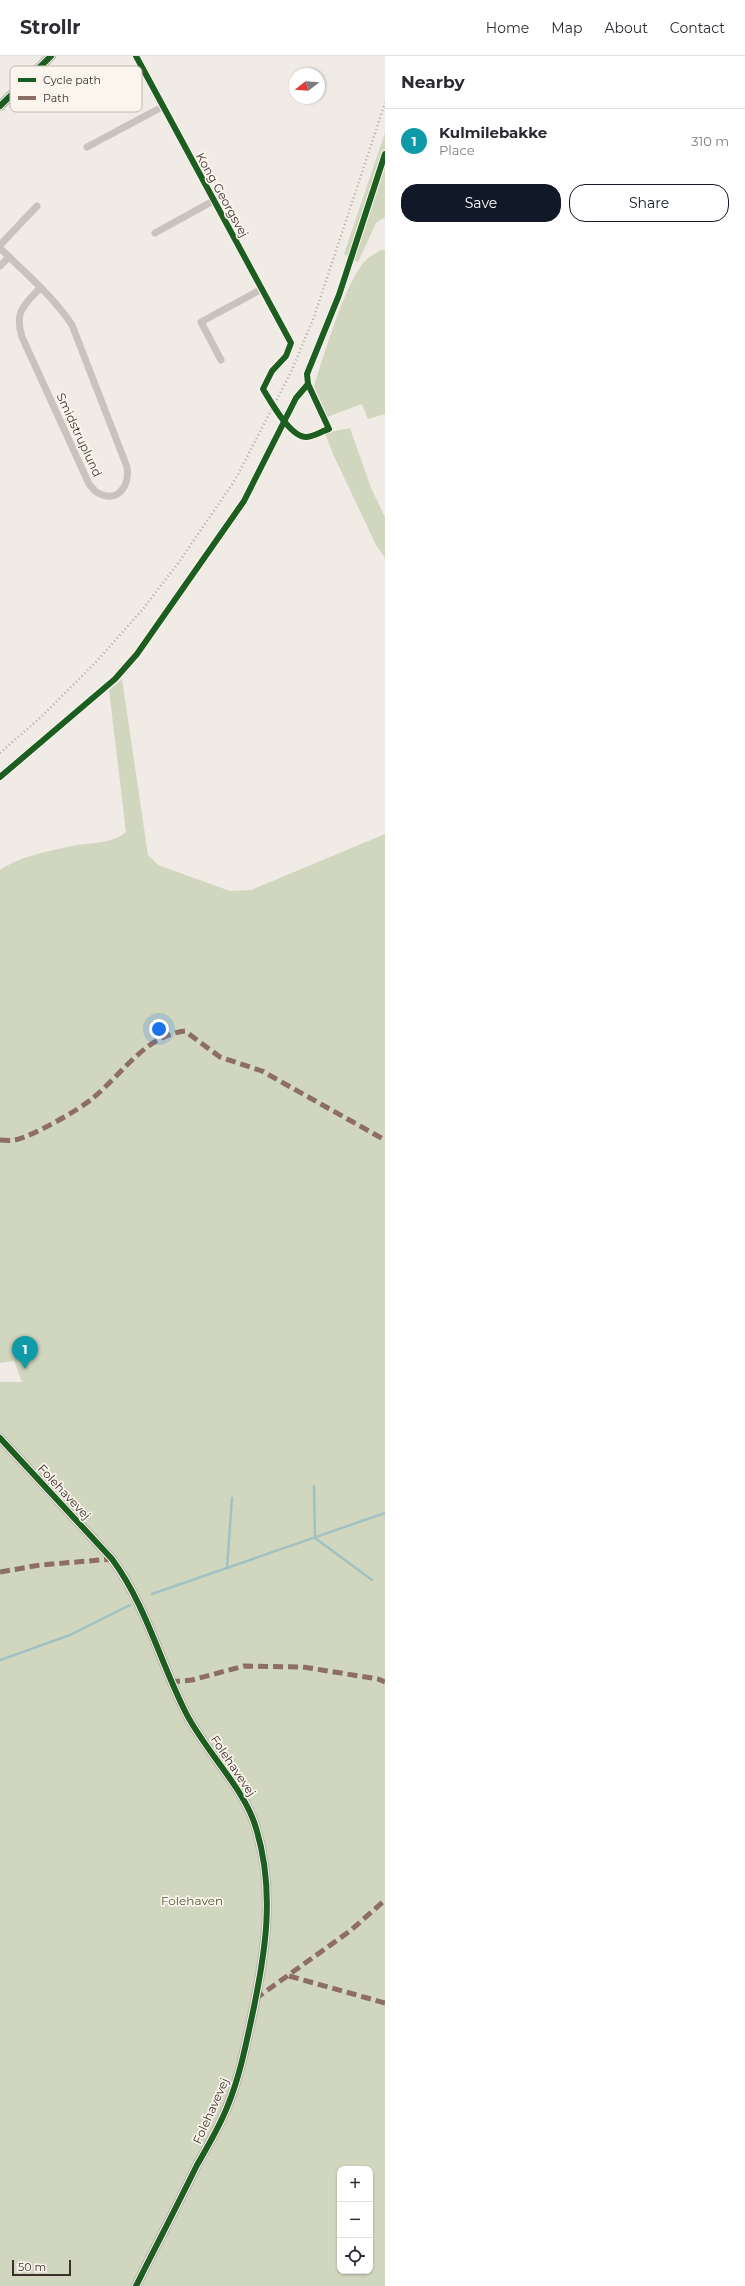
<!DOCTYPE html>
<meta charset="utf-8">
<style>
:root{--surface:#fff;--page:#f7f7f7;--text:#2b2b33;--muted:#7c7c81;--line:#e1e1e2;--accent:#111827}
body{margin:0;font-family:Montserrat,sans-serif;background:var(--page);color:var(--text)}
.controls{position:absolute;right:12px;bottom:12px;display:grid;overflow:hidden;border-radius:8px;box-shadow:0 1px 3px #0004}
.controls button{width:36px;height:36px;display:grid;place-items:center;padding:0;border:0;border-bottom:1px solid var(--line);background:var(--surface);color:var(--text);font:20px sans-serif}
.compass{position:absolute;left:289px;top:12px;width:36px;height:36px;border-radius:50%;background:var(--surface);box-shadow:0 1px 3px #0004;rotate:253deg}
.scale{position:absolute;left:12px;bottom:10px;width:59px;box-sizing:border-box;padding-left:4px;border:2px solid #3b302b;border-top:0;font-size:11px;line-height:14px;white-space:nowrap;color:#3b302b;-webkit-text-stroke:3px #fbf5ee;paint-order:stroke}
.you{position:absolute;left:159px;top:973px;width:14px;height:14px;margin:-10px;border:3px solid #fff;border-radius:50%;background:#1a73e8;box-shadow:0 0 0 6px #1a73e833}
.badge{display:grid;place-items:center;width:26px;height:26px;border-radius:50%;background:var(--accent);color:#fff;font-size:13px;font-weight:700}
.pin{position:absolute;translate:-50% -33px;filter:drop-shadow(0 1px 2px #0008)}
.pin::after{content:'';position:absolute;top:21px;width:14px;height:12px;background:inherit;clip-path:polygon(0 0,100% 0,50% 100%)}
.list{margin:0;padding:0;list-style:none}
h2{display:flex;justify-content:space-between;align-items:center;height:52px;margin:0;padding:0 16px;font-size:17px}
h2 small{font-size:13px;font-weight:400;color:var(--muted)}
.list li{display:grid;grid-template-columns:26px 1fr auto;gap:12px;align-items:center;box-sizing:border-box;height:64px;padding:0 16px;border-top:1px solid var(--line)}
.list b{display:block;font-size:15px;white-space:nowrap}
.list p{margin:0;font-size:13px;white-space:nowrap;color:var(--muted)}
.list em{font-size:13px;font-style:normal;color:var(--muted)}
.actions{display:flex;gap:8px;padding:12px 16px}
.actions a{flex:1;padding:9px 0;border:1px solid var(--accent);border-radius:16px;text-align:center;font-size:14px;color:var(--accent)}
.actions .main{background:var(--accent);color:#fff}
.icon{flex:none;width:22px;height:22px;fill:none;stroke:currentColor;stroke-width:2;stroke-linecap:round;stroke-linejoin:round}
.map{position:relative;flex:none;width:385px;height:2230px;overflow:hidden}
header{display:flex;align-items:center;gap:24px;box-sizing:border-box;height:56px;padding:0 20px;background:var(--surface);border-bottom:1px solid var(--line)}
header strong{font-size:19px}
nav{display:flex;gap:22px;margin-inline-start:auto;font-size:14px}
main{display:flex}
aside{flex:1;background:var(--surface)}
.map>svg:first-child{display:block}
.green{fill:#d1d6bf;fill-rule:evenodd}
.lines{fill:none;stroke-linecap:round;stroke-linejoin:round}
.stream{stroke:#a1c2c1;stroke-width:2.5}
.street{stroke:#c9c3be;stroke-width:7}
.secondary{stroke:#bab3ae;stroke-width:10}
.rail{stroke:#b1aca8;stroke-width:2.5;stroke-dasharray:1 3;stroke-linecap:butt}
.quiet{stroke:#8d6e63;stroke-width:5;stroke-dasharray:10 5;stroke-linecap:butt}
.cycleway-casing{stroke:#fbf5ee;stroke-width:8}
.cycleway{stroke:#1b5e20;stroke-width:6}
.labels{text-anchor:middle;stroke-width:3.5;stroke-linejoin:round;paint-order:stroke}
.street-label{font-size:12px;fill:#3b302b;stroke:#fbf5ee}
.park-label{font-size:12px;fill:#4a5a2e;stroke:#fbf5ee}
.key{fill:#fbf5ee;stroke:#c1bab4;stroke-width:1}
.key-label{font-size:11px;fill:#3b302b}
</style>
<header>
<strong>Strollr</strong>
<nav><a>Home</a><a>Map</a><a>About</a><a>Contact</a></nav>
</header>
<main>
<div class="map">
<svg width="385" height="2230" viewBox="0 0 385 2230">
<rect width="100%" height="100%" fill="#f0ebe5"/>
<g class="green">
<path d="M385 77V161L376 167 358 206 344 198Z"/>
<path d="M381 194H385V358L368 363 362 348 327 361 314 330C324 301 346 221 368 202 372 199 377 197 381 194Z"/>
<path d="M350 372 371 432 385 461V502L376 489 333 398 325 377Z"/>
<path d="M122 623 148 799 158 809 230 835 251 834 385 778V2230H0V1326H22L14 1305 0 1307V814C18 801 45 796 67 791 87 786 111 789 126 776L109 634ZM340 2113H370V2215H340Z"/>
</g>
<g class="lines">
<g class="stream">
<path d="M314 1430 315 1482 372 1524"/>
<path d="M227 1512 232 1442"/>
<path d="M152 1538 385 1457"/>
<path d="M0 1604 70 1579 130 1549"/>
</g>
<g class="street">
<path d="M136 0 291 287"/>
<path d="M87 91 162 51"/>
<path d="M155 177 213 145"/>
<path d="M0 189 37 150"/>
<path d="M0 192C24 216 53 240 72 269L127 411C130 429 118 448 98 437 95 436 92 431 89 428L22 281C14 256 24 249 40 232"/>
<path d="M0 210 9 201"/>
<path d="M221 304 201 266 262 233"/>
</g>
<g class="secondary">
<path d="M0 50 51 0"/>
<path d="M0 1382 112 1503C146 1549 160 1606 186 1657 205 1695 245 1733 256 1772 276 1837 265 1900 251 1965 245 1993 239 2022 228 2049 220 2070 208 2090 197 2109 177 2150 156 2190 136 2230"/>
</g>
<path class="rail" d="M0 697 41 661 96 606 143 553 179 506 235 424 291 316 314 261 385 47"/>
<g class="quiet">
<path d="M0 1084C5 1084 11 1085 15 1084 33 1080 79 1054 93 1042 122 1018 146 979 185 975L220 1001 262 1015 385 1084"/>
<path d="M0 1516 40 1509 112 1503"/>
<path d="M170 1626 192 1624 244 1610 303 1611 378 1623 385 1626"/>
<path d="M289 1920 385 1947"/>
<path d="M255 1943 350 1875 385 1844"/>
</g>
<g class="cycleway-casing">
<g id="cycleway">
<path d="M136 0 291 287 286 300 272 315 263 333C271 346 290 381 306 381 313 381 322 375 329 373L308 328"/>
<path d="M0 50 51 0"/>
<path d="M0 721 115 623 137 598 244 445 296 342 308 328 307 318 339 239 385 98"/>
<path d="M0 1382 112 1503C146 1549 160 1606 186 1657 205 1695 245 1733 256 1772 276 1837 265 1900 251 1965 245 1993 239 2022 228 2049 220 2070 208 2090 197 2109 177 2150 156 2190 136 2230"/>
</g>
</g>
<use href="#cycleway" class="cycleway"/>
</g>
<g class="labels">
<g class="street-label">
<text transform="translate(222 139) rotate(61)" y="4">Kong Georgsvej</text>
<text transform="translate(79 379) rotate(65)" y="4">Smidstruplund</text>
<text transform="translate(64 1436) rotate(47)" y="4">Folehavevej</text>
<text transform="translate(233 1710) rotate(56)" y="4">Folehavevej</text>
<text transform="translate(211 2055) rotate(-66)" y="4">Folehavevej</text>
</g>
<g class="park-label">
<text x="192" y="1849">Folehaven</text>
</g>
</g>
<rect x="10" y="10" width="132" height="46" rx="6" class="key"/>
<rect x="18" y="22" width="18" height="4" fill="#1b5e20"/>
<rect x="18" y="40" width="18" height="4" fill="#8d6e63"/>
<g class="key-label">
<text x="43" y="28">Cycle path</text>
<text x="43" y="46">Path</text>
</g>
</svg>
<div class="controls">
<button>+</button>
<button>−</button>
<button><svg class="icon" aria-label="locate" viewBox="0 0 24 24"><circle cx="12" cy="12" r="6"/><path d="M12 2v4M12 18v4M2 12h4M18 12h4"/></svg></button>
</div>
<svg class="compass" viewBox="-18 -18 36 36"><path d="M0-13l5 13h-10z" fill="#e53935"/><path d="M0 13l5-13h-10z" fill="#7c7c81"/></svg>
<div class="scale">50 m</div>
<div class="you"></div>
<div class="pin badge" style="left:25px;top:1313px;background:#0f9aa8">1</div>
</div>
<aside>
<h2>Nearby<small></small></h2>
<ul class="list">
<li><span class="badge" style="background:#0f9aa8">1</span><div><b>Kulmilebakke</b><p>Place</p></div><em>310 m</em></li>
</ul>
<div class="actions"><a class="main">Save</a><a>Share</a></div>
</aside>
</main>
